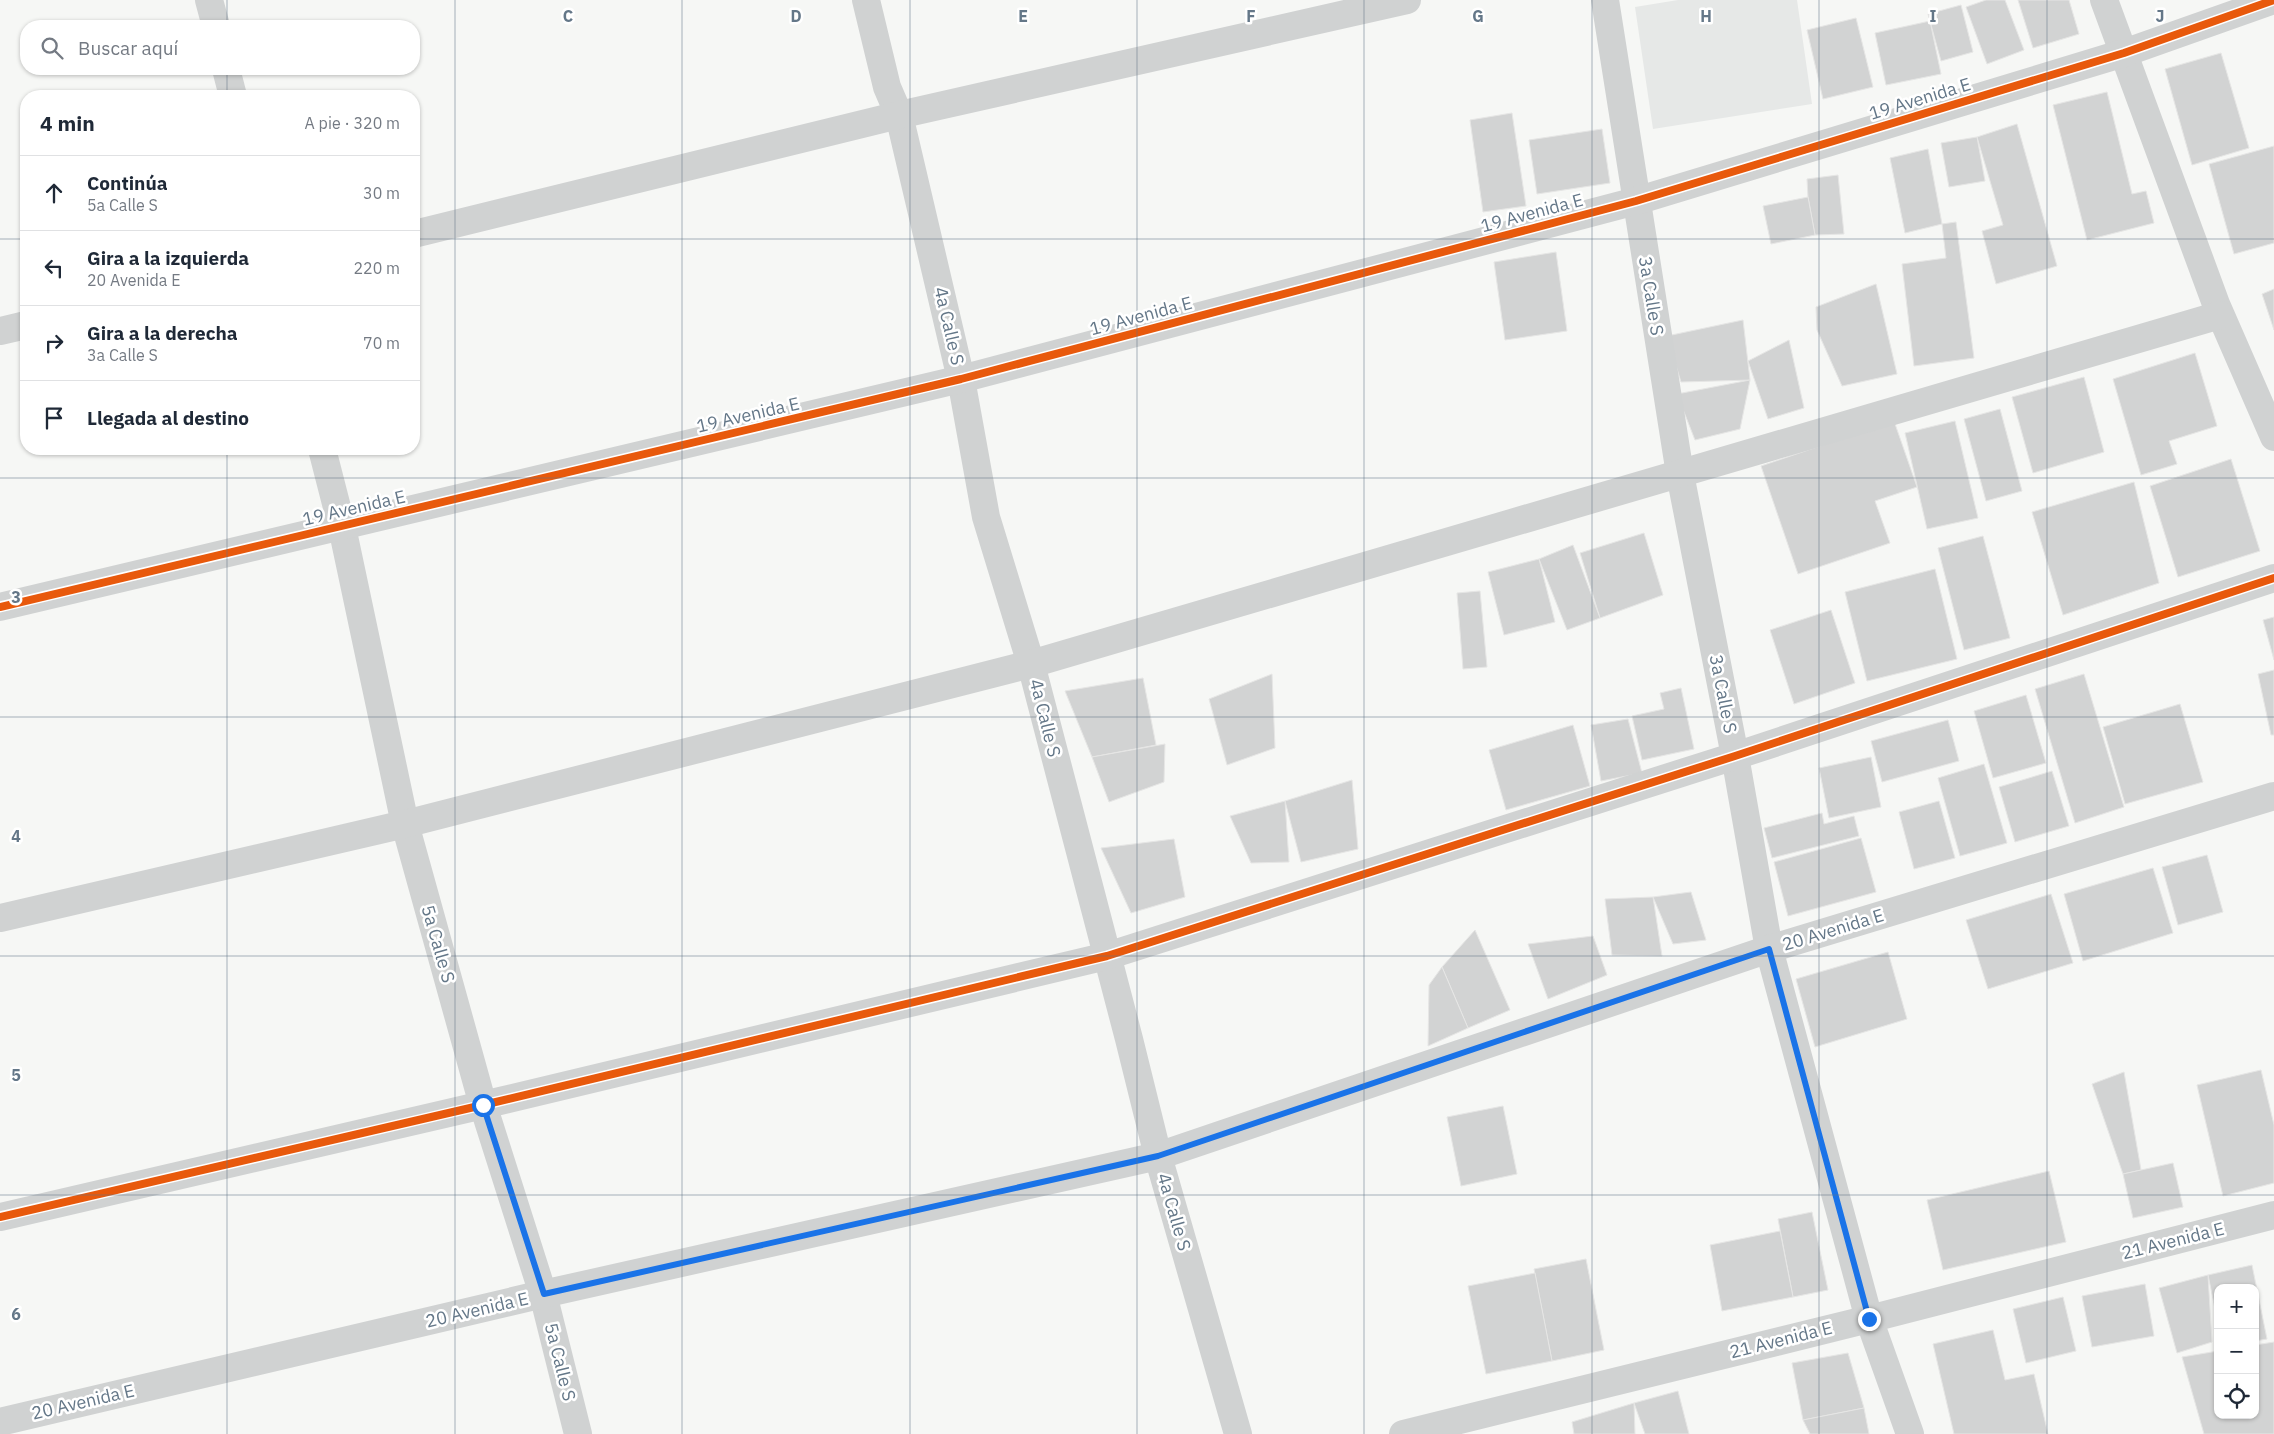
<!DOCTYPE html>
<html lang="es">
<meta charset="utf-8">
<style>
:root{--surface:#fff;--page:#f6f6f7;--text:#1f2937;--muted:#747a83;--line:#e0e1e3}
body{margin:0;font-family:"IBM Plex Sans",sans-serif;background:var(--page);color:var(--text)}
.controls{position:absolute;right:15px;bottom:15px;display:grid;overflow:hidden;border-radius:10px;box-shadow:0 1px 4px #0004}
.controls button{width:45px;height:45px;display:grid;place-items:center;padding:0;border:0;border-bottom:1px solid var(--line);background:var(--surface);color:var(--text);font:25px sans-serif}
.stop{position:absolute;width:15px;height:15px;margin:-11px;border:4px solid #1a73e8;border-radius:50%;background:#fff}
.stop.end{background:#1a73e8;border-color:#fff;box-shadow:0 1px 5px #0008}
.list{margin:0;padding:0;list-style:none}
h2{display:flex;justify-content:space-between;align-items:center;height:65px;margin:0;padding:0 20px;font-size:21px}
h2 small{font-size:16px;font-weight:400;color:var(--muted)}
.list li{display:grid;grid-template-columns:32px 1fr auto;gap:15px;align-items:center;box-sizing:border-box;height:75px;padding:0 20px;border-top:1px solid var(--line)}
.list b{display:block;font-size:19px;white-space:nowrap}
.list p{margin:0;font-size:16px;white-space:nowrap;color:var(--muted)}
.list em{font-size:16px;font-style:normal;color:var(--muted)}
.icon{flex:none;width:28px;height:28px;fill:none;stroke:currentColor;stroke-width:2;stroke-linecap:round;stroke-linejoin:round}
.map{position:relative;flex:none;width:2274px;height:1434px;overflow:hidden}
.search{position:absolute;background:var(--surface);box-shadow:0 1px 4px #0004;left:20px;top:20px;width:400px;height:55px;display:flex;align-items:center;gap:12px;box-sizing:border-box;padding:0 18px;border-radius:20px;color:var(--muted);font-size:19px}
.panel{position:absolute;background:var(--surface);box-shadow:0 1px 4px #0004;left:20px;top:90px;width:400px;height:365px;border-radius:20px}
.map>svg:first-child{display:block}
.built{fill:#e6e8e7}
.building{fill:#d2d3d3;stroke:#e6e6e5}
.lines{fill:none;stroke-linecap:round;stroke-linejoin:round}
.minor{stroke:#d0d2d2;stroke-width:28}
.cycleway-casing{stroke:#fff;stroke-width:11}
.cycleway{stroke:#e8590c;stroke-width:8}
.route{stroke:#1a73e8;stroke-width:6}
.grid{fill:none;stroke:#647788;stroke-width:1;stroke-opacity:0.55}
.labels{text-anchor:middle;stroke-width:5;stroke-linejoin:round;paint-order:stroke}
.street-label{font-size:18px;fill:#647788;stroke:#fff}
.grid-label{font-size:16px;text-anchor:middle;font-weight:bold;fill:#647788;stroke:#fff;stroke-width:5;stroke-linejoin:round;paint-order:stroke}
</style>
<div class="map">
<svg width="2274" height="1434" viewBox="0 0 2274 1434">
<rect width="100%" height="100%" fill="#f6f7f5"/>
<path class="built" d="M1678 0H1797L1812 104 1653 129 1635 7Z"/>
<g class="building">
<path d="M1986 0H2005L2024 50 1987 64 1966 7Z"/>
<path d="M2018 0H2069L2079 34 2033 48Z"/>
<path d="M1961 5 1973 52 1941 61 1928 14Z"/>
<path d="M1856 18 1873 87 1823 99 1807 30Z"/>
<path d="M1930 21 1941 74 1886 85 1875 33Z"/>
<path d="M2221 53 2249 148 2192 165 2165 69Z"/>
<path d="M2107 92 2132 194 2146 191 2154 223 2087 240 2053 105Z"/>
<path d="M1512 113 1526 206 1483 212 1470 120Z"/>
<path d="M2017 124 2057 266 1996 284 1982 231 2003 225 1977 137Z"/>
<path d="M1602 129 1610 183 1537 194 1529 140Z"/>
<path d="M1977 137 1985 181 1949 187 1941 143Z"/>
<path d="M2274 146V243L2234 254 2209 164Z"/>
<path d="M1928 149 1942 224 1905 233 1890 158Z"/>
<path d="M1838 175 1844 234 1815 235 1808 197 1807 179Z"/>
<path d="M1808 197 1815 235 1771 244 1763 206Z"/>
<path d="M1956 222 1974 358 1914 366 1902 264 1946 258 1942 224Z"/>
<path d="M1556 252 1567 331 1505 340 1494 262Z"/>
<path d="M1876 284 1897 374 1842 386 1817 330 1816 307Z"/>
<path d="M2274 289V330L2262 294Z"/>
<path d="M1743 320 1750 380 1681 382 1667 336Z"/>
<path d="M1789 340 1804 408 1768 419 1748 361Z"/>
<path d="M2195 353 2217 426 2169 441 2177 464 2141 475 2113 379Z"/>
<path d="M2084 377 2104 452 2033 473 2012 397Z"/>
<path d="M1750 380 1740 429 1695 440 1677 394Z"/>
<path d="M2000 409 2022 491 1986 501 1964 419Z"/>
<path d="M1894 421 1917 487 1875 501 1890 543 1798 574 1761 466Z"/>
<path d="M1955 421 1978 518 1927 529 1905 433Z"/>
<path d="M2231 459 2260 551 2178 577 2150 486Z"/>
<path d="M2134 482 2159 583 2063 615 2032 512Z"/>
<path d="M1644 533 1663 595 1600 618 1580 553Z"/>
<path d="M1983 536 2010 638 1964 650 1938 548Z"/>
<path d="M1573 545 1600 618 1567 630 1539 559Z"/>
<path d="M1539 559 1555 622 1504 635 1488 572Z"/>
<path d="M1935 569 1957 659 1867 681 1845 592Z"/>
<path d="M1480 591 1487 667 1463 669 1457 593Z"/>
<path d="M1831 610 1855 683 1794 704 1770 630Z"/>
<path d="M2274 617V660L2263 620Z"/>
<path d="M2274 670V735H2271L2258 674Z"/>
<path d="M1272 674 1275 748 1227 765 1209 699Z"/>
<path d="M2084 674 2124 807 2075 823 2035 689Z"/>
<path d="M1143 678 1156 745 1092 757 1065 691Z"/>
<path d="M1681 688 1694 749 1642 760 1632 716 1664 709 1660 693Z"/>
<path d="M2026 695 2046 763 1993 778 1974 711Z"/>
<path d="M2180 704 2203 782 2125 804 2103 727Z"/>
<path d="M1628 719 1642 773 1601 781 1591 725Z"/>
<path d="M1948 720 1959 761 1882 782 1871 741Z"/>
<path d="M1573 725 1590 786 1506 810 1489 750Z"/>
<path d="M1165 744 1164 782 1109 802 1092 757Z"/>
<path d="M1871 757 1881 807 1829 818 1819 768Z"/>
<path d="M1984 764 2007 843 1960 856 1938 778Z"/>
<path d="M2052 771 2069 826 2015 842 1999 787Z"/>
<path d="M1352 780 1358 849 1301 862 1285 801Z"/>
<path d="M1285 801 1289 862 1251 863 1230 816Z"/>
<path d="M1939 801 1955 858 1914 869 1899 812Z"/>
<path d="M1822 813 1824 824 1854 816 1859 836 1772 858 1764 828Z"/>
<path d="M1861 838 1876 892 1788 916 1774 862Z"/>
<path d="M1174 839 1185 897 1131 913 1101 848Z"/>
<path d="M2207 855 2223 912 2178 925 2162 867Z"/>
<path d="M2153 868 2173 933 2083 961 2064 894Z"/>
<path d="M1691 892 1706 940 1673 944 1653 897Z"/>
<path d="M2051 894 2073 963 1988 989 1966 920Z"/>
<path d="M1653 897 1662 956 1612 955 1605 899Z"/>
<path d="M1475 930 1510 1010 1468 1028 1442 967Z"/>
<path d="M1593 936 1607 975 1548 999 1528 944Z"/>
<path d="M1888 952 1907 1019 1815 1047 1796 979Z"/>
<path d="M1442 967 1468 1028 1428 1046 1429 985Z"/>
<path d="M2261 1070 2274 1125V1183L2223 1196 2197 1085Z"/>
<path d="M2124 1072 2141 1170 2123 1174 2092 1084Z"/>
<path d="M1503 1106 1517 1174 1461 1186 1447 1117Z"/>
<path d="M2173 1163 2183 1207 2133 1218 2123 1174Z"/>
<path d="M2049 1171 2066 1242 1943 1270 1927 1200Z"/>
<path d="M1812 1212 1828 1290 1793 1297 1778 1219Z"/>
<path d="M1780 1231 1793 1297 1722 1311 1710 1245Z"/>
<path d="M1586 1259 1604 1350 1552 1361 1534 1269Z"/>
<path d="M2252 1265 2267 1339 2255 1341V1288H2218V1323L2208 1275Z"/>
<path d="M1535 1273 1552 1361 1486 1374 1468 1286Z"/>
<path d="M2208 1275 2212 1342 2177 1353 2159 1288Z"/>
<path d="M2145 1284 2154 1336 2092 1347 2082 1296Z"/>
<path d="M2063 1297 2076 1351 2026 1363 2013 1309Z"/>
<path d="M1993 1330 2005 1380 2034 1374 2048 1434H1954L1933 1344Z"/>
<path d="M2274 1342V1434H2204L2182 1357 2218 1351V1415H2255V1345Z"/>
<path d="M1848 1353 1864 1408 1803 1420 1792 1363Z"/>
<path d="M1678 1391 1689 1434H1645L1634 1403Z"/>
<path d="M1634 1403 1635 1434H1574L1572 1422Z"/>
<path d="M1864 1408 1869 1434H1810L1803 1420Z"/>
</g>
<g class="lines">
<g class="minor">
<path d="M209 0 216 26"/>
<path d="M866 0 887 87 899 115 961 379 986 517 1031 664 1129 1039 1158 1156 1238 1434"/>
<path d="M1605 0 1680 474 1735 756 1769 949 1869 1319 1910 1434"/>
<path d="M2104 0 2216 304 2274 437"/>
<path d="M226 69 233 96"/>
<path d="M414 234 899 115 1407 0"/>
<path d="M0 331 26 325"/>
<path d="M322 449 342 527 405 824 483 1105 543 1294 578 1434"/>
<path d="M0 607 961 379 1636 201 2124 53 2274 0"/>
<path d="M0 918 405 824 1031 664 2220 315"/>
<path d="M0 1217 483 1105 1107 956 1735 756 2274 578"/>
<path d="M0 1422 543 1294 1158 1156 1769 949 2274 796"/>
<path d="M1403 1434 1869 1319 2274 1215"/>
</g>
<g class="cycleway-casing">
<g id="cycleway">
<path d="M0 607 961 379 1636 201 2124 53 2274 0"/>
<path d="M0 1217 483 1105 1107 956 1735 756 2274 578"/>
</g>
</g>
<use href="#cycleway" class="cycleway"/>
</g>
<g class="lines">
<path class="route" d="M483 1105 544 1294 1158 1156 1769 949 1869 1319"/>
</g>
<path class="grid" d="M227 0V26M455 0V1434M682 0V1434M910 0V1434M1137 0V1434M1364 0V1434M1592 0V1434M1819 0V1434M2047 0V1434M227 69V96M0 239H26M414 239H2274M227 449V1434M0 478H2274M0 717H2274M0 956H2274M0 1195H2274"/>
<g class="labels">
<g class="street-label">
<text transform="translate(1920 99) rotate(-17)" y="6">19 Avenida E</text>
<text transform="translate(1532 213) rotate(-15)" y="6">19 Avenida E</text>
<text transform="translate(1651 296) rotate(81)" y="6">3a Calle S</text>
<text transform="translate(1141 316) rotate(-15)" y="6">19 Avenida E</text>
<text transform="translate(949 326) rotate(77)" y="6">4a Calle S</text>
<text transform="translate(748 415) rotate(-13)" y="6">19 Avenida E</text>
<text transform="translate(354 508) rotate(-13)" y="6">19 Avenida E</text>
<text transform="translate(1723 694) rotate(79)" y="6">3a Calle S</text>
<text transform="translate(1045 718) rotate(76)" y="6">4a Calle S</text>
<text transform="translate(1833 930) rotate(-17)" y="6">20 Avenida E</text>
<text transform="translate(438 944) rotate(74)" y="6">5a Calle S</text>
<text transform="translate(1174 1212) rotate(74)" y="6">4a Calle S</text>
<text transform="translate(2173 1241) rotate(-14)" y="6">21 Avenida E</text>
<text transform="translate(477 1310) rotate(-13)" y="6">20 Avenida E</text>
<text transform="translate(1781 1340) rotate(-14)" y="6">21 Avenida E</text>
<text transform="translate(560 1362) rotate(76)" y="6">5a Calle S</text>
<text transform="translate(83 1402) rotate(-13)" y="6">20 Avenida E</text>
</g>
</g>
<g class="grid-label">
<text x="568" y="22">C</text>
<text x="796" y="22">D</text>
<text x="1023" y="22">E</text>
<text x="1251" y="22">F</text>
<text x="1478" y="22">G</text>
<text x="1706" y="22">H</text>
<text x="1933" y="22">I</text>
<text x="2160" y="22">J</text>
<text x="16" y="603">3</text>
<text x="16" y="842">4</text>
<text x="16" y="1081">5</text>
<text x="16" y="1320">6</text>
</g>
</svg>
<div class="controls">
<button>+</button>
<button>−</button>
<button><svg class="icon" aria-label="locate" viewBox="0 0 24 24"><circle cx="12" cy="12" r="6"/><path d="M12 2v4M12 18v4M2 12h4M18 12h4"/></svg></button>
</div>
<div class="stop" style="left:483px;top:1105px"></div>
<div class="stop end" style="left:1869px;top:1319px"></div>
<div class="search"><svg class="icon" aria-label="search" viewBox="0 0 24 24"><circle cx="10" cy="10" r="6"/><path d="M15 15l6 6"/></svg>Buscar aquí</div>
<section class="panel">
<h2>4 min<small>A pie · 320 m</small></h2>
<ul class="list">
<li><svg class="icon" aria-label="ahead" viewBox="0 0 24 24"><path d="M12 20V5M6 11l6-6 6 6"/></svg><div><b>Continúa</b><p>5a Calle S</p></div><em>30 m</em></li>
<li><svg class="icon" aria-label="left" viewBox="0 0 24 24"><path d="M17 20v-9H6M10 6l-5 5 5 5"/></svg><div><b>Gira a la izquierda</b><p>20 Avenida E</p></div><em>220 m</em></li>
<li><svg class="icon" aria-label="right" viewBox="0 0 24 24"><path d="M7 20v-9h11M14 6l5 5-5 5"/></svg><div><b>Gira a la derecha</b><p>3a Calle S</p></div><em>70 m</em></li>
<li><svg class="icon" aria-label="arrive" viewBox="0 0 24 24"><path d="M6 21V4h12l-3 4 3 4H6"/></svg><div><b>Llegada al destino</b></div></li>
</ul>
</section>
</div>
